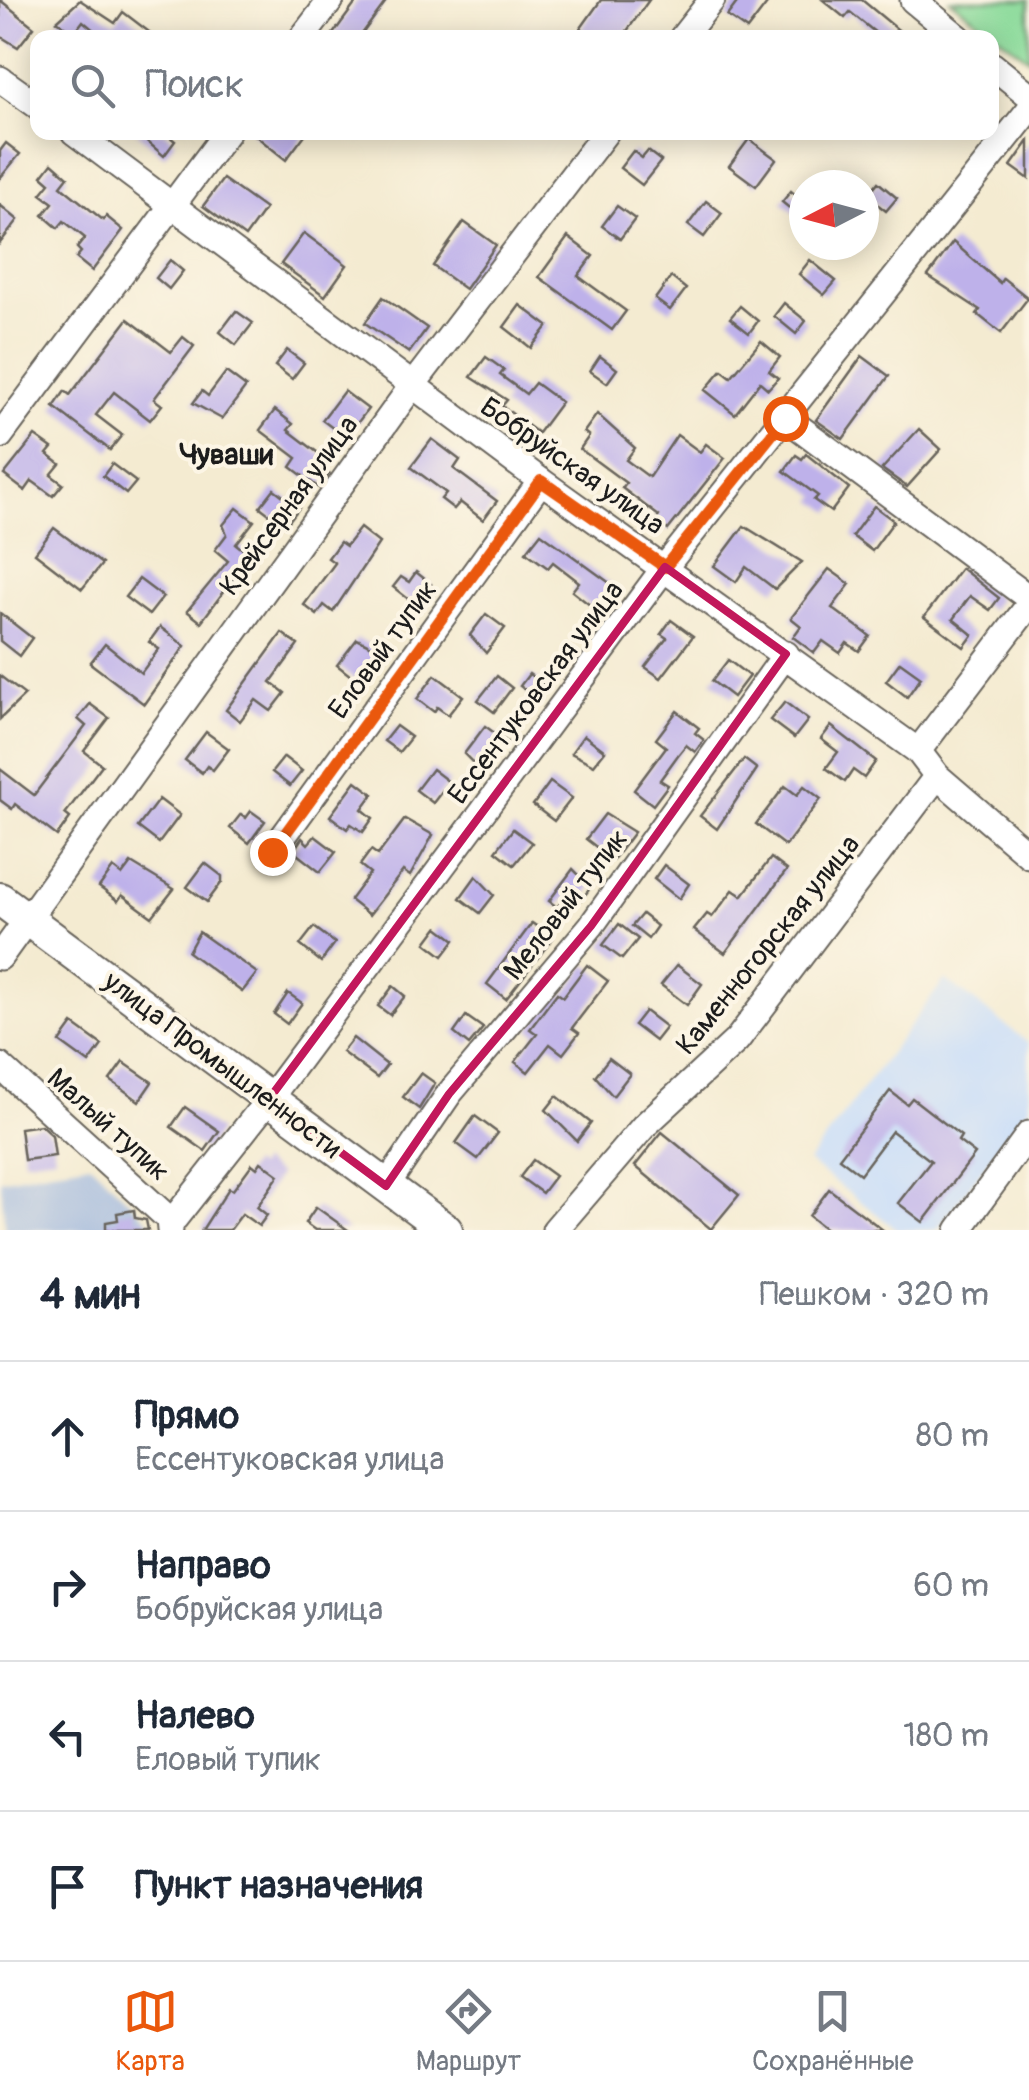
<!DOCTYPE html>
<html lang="ru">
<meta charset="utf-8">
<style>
:root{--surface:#fff;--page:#f2f2f3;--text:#1f2937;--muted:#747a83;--line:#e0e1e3;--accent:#ea580c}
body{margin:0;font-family:Pangolin,sans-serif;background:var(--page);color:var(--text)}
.compass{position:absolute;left:789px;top:170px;width:90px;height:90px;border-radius:50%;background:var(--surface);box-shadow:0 5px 25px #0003;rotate:264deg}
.stop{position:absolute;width:30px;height:30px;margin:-22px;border:8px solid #ea580c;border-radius:50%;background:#fff}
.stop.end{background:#ea580c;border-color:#fff;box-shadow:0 2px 10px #0008}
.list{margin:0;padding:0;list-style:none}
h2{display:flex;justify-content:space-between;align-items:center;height:130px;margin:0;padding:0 40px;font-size:42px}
h2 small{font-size:32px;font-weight:400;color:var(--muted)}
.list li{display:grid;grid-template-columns:65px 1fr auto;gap:30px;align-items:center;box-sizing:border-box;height:150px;padding:0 40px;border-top:2px solid var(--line)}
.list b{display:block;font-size:38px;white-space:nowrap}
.list p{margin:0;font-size:32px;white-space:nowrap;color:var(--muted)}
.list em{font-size:32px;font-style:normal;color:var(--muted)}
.icon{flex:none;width:55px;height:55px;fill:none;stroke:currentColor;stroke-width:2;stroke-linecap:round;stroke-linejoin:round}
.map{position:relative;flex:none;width:1029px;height:1230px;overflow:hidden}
.search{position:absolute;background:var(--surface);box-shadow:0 5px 25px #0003;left:30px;right:30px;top:30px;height:110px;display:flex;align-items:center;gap:25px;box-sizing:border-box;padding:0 35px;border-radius:20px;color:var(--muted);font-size:38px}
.sheet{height:730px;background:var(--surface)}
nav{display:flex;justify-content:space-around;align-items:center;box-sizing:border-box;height:140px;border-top:2px solid var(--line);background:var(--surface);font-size:28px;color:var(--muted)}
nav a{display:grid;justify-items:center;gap:5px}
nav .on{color:var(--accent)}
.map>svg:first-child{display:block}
.built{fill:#c8ddf9}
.industrial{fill:#b6c6de}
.green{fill:#89da9a;stroke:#527b5b;stroke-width:2.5}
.building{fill:#beb1ea}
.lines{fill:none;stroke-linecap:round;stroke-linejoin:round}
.minor-casing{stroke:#68645b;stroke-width:29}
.major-casing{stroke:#68645b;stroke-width:36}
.minor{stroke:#fff;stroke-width:25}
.major{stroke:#fff;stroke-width:32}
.route{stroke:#ea580c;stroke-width:12}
.marked{fill:none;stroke:#c2185b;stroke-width:8;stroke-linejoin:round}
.labels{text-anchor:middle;stroke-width:8;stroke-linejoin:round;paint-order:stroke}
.street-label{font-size:28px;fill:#1c1c1c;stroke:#fcf5e5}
.neighbourhood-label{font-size:30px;font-weight:bold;fill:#1c1c1c;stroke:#fcf5e5}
</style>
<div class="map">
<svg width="1029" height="1230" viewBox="0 0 1029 1230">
<rect width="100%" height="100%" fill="#fcf5e5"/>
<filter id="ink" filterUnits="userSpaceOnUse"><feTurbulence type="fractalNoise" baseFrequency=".01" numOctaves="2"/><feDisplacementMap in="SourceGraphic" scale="20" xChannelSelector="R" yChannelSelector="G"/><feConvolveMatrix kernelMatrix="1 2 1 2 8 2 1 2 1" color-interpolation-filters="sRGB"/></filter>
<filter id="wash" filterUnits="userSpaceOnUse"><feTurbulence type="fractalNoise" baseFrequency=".0048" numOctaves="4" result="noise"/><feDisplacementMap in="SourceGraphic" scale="40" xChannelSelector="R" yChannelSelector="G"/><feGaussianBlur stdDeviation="2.25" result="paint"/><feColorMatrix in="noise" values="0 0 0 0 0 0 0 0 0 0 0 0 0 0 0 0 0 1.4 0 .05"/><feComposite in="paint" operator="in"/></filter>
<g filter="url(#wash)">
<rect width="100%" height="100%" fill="#f4ebd1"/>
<path class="built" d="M945 979 1029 1043V1107L937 1230H898L808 1162Z"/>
<path class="industrial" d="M90 1163 158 1230H6L0 1180Z"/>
<path class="green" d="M950 0H1029V59Z"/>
<g id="blocks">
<g class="building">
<path d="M0 0 34 27 18 47 0 36Z"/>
<path d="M80 0 115 23 123 12 157 38H103L83 21 74 33 57 21Z"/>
<path d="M358 0H387L359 38H330Z"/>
<path d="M601 0H649L622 38H594L581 28Z"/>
<path d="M739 0H770L747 30 727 16Z"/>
<path d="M823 0H862L908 38H882L850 12 845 18Z"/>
<path d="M136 132H164L175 141 164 156Z"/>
<path d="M251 132H307L286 160Z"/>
<path d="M749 139 776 159 756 186 729 166Z"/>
<path d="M1029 141V179L1011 166Z"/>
<path d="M6 143 20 154 0 178V151Z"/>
<path d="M633 151 642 158 648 151 661 161 642 185 620 168Z"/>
<path d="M52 163 68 177 61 186 103 220 106 216 123 230 92 271 76 258 81 252 77 248 85 238 64 221 58 228 43 215 53 203 41 194 50 183 42 176Z"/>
<path d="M223 179 265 209 245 237 203 206Z"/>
<path d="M878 182 897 198 886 211 867 196Z"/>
<path d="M791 191 804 202V220L782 202Z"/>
<path d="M706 201 722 213 704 237 688 225Z"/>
<path d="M0 205 18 220 0 243Z"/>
<path d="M617 206 635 219 620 239 602 226Z"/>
<path d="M464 222 496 245 465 289 433 266Z"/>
<path d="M304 233 347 265 325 296 281 264Z"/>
<path d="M568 237 593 256 578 276 626 311 612 330 539 277Z"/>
<path d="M953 242 1000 283 1003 278 1028 298 1001 333 977 314 980 310 928 276Z"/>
<path d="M170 260 183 271 169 289 156 278Z"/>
<path d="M810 260 836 281 824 295 799 274Z"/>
<path d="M671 277 686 289 670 310 655 299Z"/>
<path d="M383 297 427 328 409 353 365 323Z"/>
<path d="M784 303 806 321 796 334 774 316Z"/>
<path d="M520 305 548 326 531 348 504 327Z"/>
<path d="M740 306 758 321 749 333 730 318Z"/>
<path d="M236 311 253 323 236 345 220 332Z"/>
<path d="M128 319 171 352 183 337 194 346 154 399 162 405 150 420 114 392 96 415 122 435 110 450 54 407 65 391 70 395Z"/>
<path d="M761 341 780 357 769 371 778 378 768 389 760 382 735 414 705 390 722 370 731 377Z"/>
<path d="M287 350 304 363 292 379 275 366Z"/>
<path d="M600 356 617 369 607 383 590 371Z"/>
<path d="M862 356 889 376 843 439 816 420Z"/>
<path d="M486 357 504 370 500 375 526 394 535 383 561 402 538 433 502 406 507 400 471 377Z"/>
<path d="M226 372 246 387 222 419 193 403 202 391 208 396Z"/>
<path d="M344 391 368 409 346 438 322 420Z"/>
<path d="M275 410 293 424 288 430 330 462 324 470 329 474 319 488 291 467 297 458 260 430Z"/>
<path d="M597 414 635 448 626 460 649 477 677 435 700 452 706 444 725 458 668 530 656 521 659 516 622 488 626 483 580 449 589 436 584 432Z"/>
<path d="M919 429 941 449 907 487 882 469Z"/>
<path d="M35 436 52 448 47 454 60 464 51 475 63 484 53 496 32 481 25 491 4 475Z"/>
<path d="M432 439 460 460 454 469 497 501 483 520 460 502 454 509 441 499 446 493 411 467Z"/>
<path d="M806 454 849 488 831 512 814 500 818 496 784 471 796 455 802 459Z"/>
<path d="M112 464 136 482 126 494 103 476Z"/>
<path d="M274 489 299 508 285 526 260 507Z"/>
<path d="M874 506 894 521 872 551 852 536Z"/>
<path d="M237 508 254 521 236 544 255 559 245 573 240 570 201 622 187 611 228 561 215 550 227 534 223 525Z"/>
<path d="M744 526 802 562 775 589 746 567 736 582 714 566Z"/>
<path d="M54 528 102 564 82 589 35 553Z"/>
<path d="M360 528 379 543 333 612 324 605 317 615 304 605 335 563 328 558 340 542 346 546Z"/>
<path d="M541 533 618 589 600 613 572 591 579 582 553 562 548 568 526 552Z"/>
<path d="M961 568 999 598 990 610 970 596 953 619 973 635 964 647 924 617Z"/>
<path d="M829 569 850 584 832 608 870 636 859 651 847 643 840 653 823 641 814 653 793 637 801 626 791 618Z"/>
<path d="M416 572 431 584 416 605 393 587 401 577 409 582Z"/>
<path d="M139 579 163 597 149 615 125 597Z"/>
<path d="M0 613 32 638 19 656 0 641Z"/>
<path d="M486 614 505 628 486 653 470 635Z"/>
<path d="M671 620 693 636 661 678 645 667 667 638 661 634Z"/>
<path d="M160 627 185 646 144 704 90 663 105 644 141 673 159 649 149 642Z"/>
<path d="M282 633 298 645 271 682 285 693 271 711 256 700 240 721 226 710Z"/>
<path d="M357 639 384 652 360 683 337 665Z"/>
<path d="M728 660 749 676 733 697 712 681Z"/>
<path d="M900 662 921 677 907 697 886 681Z"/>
<path d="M529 674 547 687 537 699 520 686Z"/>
<path d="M435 675 463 696 448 715 437 707 434 712 417 699Z"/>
<path d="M0 676 25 695 0 719Z"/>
<path d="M497 676 512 688 494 712 478 700Z"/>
<path d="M785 702 808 720 794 738 770 720Z"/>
<path d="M90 704 109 718 84 751 102 765 65 814 70 818 57 836 15 804 12 809 0 800V769L34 795 86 726 78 719Z"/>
<path d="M677 711 699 728 695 733 704 740 695 752 686 745 678 755 660 780 668 785 653 805 634 790 666 747 656 739Z"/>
<path d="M396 726 411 737 399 752 384 741Z"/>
<path d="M485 726 507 742 483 773 464 754Z"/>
<path d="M831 726 876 761 864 778 853 770 845 782 826 768 838 752 821 739Z"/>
<path d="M206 732 229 749 213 770 207 766 202 773 185 760Z"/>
<path d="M584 735 605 751 594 765 571 753Z"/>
<path d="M284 757 302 771 290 786 272 772Z"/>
<path d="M744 759 757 769 717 829 700 816Z"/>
<path d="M432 769 449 782 433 803 416 790Z"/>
<path d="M356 781 373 794 362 809 373 818 363 832 351 824 347 829 330 816Z"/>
<path d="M550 782 572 798 554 821 533 805Z"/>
<path d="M785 786 797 795 804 786 821 799 785 846 756 824Z"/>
<path d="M159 799 180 815 159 843 138 827Z"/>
<path d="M251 811 265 821 249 843 230 828 241 814 246 818Z"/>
<path d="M605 814 634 832 613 860 586 839Z"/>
<path d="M405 819 433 835 410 876 403 871 369 915 350 900 370 873 360 865 371 850 378 855Z"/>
<path d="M513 829 532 843 514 865 496 851Z"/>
<path d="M315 836 336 852 320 872 293 851 302 838 308 844Z"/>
<path d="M771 858 787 870 725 953 694 930 707 914 712 917 733 890 742 896Z"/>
<path d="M131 863 174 889 152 917 122 895 118 901 99 887 113 868 122 875Z"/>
<path d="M205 863 222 876V882L207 902 187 887Z"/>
<path d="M664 865 689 884 679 899 654 879Z"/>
<path d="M573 869 591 887 581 900 570 892 557 907 549 901Z"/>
<path d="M476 876 494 895 480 913 460 898Z"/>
<path d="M642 914 657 926 648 939 632 926Z"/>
<path d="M532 923 553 938 506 999 487 984Z"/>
<path d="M619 924 638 939 622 959 603 945Z"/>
<path d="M314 927 335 943 321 962 300 945Z"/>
<path d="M438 927 455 940 443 956 426 943Z"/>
<path d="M199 932 257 973 242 992 188 952Z"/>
<path d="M587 965 608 981 572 1028 579 1033 563 1054 550 1044 528 1072 515 1062 537 1034 530 1029 557 993 563 997Z"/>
<path d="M677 965 702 984 687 1005 661 985Z"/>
<path d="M393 986 405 996 390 1015 378 1006Z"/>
<path d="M288 993 302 1003 287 1024 274 1014Z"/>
<path d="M645 1011 666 1027 655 1041 634 1025Z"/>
<path d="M466 1016 483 1028 469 1045 454 1033Z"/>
<path d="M73 1024 102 1045 89 1063 60 1042Z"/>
<path d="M353 1038 387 1065 377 1078 342 1052Z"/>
<path d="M609 1058 630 1074 613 1096 595 1076Z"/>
<path d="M123 1062 152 1082 139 1101 110 1080Z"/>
<path d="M421 1073 435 1083 419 1109 403 1097Z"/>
<path d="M890 1091 907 1104 912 1098 961 1136 958 1141 975 1154 923 1222 898 1203 931 1161 892 1131 860 1174 839 1158Z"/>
<path d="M557 1096 591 1123 577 1141 546 1110Z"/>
<path d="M185 1107 219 1131 205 1151 171 1127Z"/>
<path d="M475 1116 498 1133 478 1159 456 1143Z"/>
<path d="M41 1125 52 1135 55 1156 24 1160 20 1128Z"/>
<path d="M662 1132 739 1195 711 1229 635 1166Z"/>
<path d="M533 1160 555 1176 542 1193 520 1177Z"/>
<path d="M261 1162 279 1175 257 1207 267 1215 259 1226 242 1214 230 1230H202L229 1188 233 1190 252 1164 257 1168Z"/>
<path d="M829 1189 883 1230H827L809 1216Z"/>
<path d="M316 1207 348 1230H315L305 1223Z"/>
<path d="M134 1210 135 1218 146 1220 148 1230H106V1222L118 1220 117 1213Z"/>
</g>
</g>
</g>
<g filter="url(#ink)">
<use href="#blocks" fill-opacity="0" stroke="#68645b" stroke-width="2.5"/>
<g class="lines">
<g class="minor-casing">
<g id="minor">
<path d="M913 0 959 38"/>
<path d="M302 38 331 0"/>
<path d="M682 38 712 0"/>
<path d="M992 65 1029 95"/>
<path d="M0 79 38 106"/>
<path d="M74 132 541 481 918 751 937 776 1029 855"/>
<path d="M785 417 1029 598"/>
<path d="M0 436 227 132"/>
<path d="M918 751 1029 605"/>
<path d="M272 852 541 481"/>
<path d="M0 957 412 386 606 132"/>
<path d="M0 1066 169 1219 170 1230"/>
<path d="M386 1186 449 1094 591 926 786 654"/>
<path d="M169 1219 175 1218 269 1099 665 567 1029 110"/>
<path d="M555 1230 644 1126 737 1040 937 776"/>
<path d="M959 1230 1029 1134"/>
</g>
</g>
<g class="major-casing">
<path id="major" d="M0 899 446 1230"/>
</g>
<use href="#minor" class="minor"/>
<use href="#major" class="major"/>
</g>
</g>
<g class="lines" filter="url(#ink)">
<path class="route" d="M272 852 541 481 665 567 785 418"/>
</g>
<path class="marked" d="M665 567 786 654 591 926 449 1094 386 1186 269 1099Z"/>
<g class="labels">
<g class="street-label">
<text transform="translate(573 465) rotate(35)" y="10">Бобруйская улица</text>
<text transform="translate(288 505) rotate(-54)" y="10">Крейсерная улица</text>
<text transform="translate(382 649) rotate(-54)" y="10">Еловый тупик</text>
<text transform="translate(535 692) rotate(-53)" y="10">Ессентуковская улица</text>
<text transform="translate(565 904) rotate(-52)" y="10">Меловый тупик</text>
<text transform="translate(767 944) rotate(-51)" y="10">Каменногорская улица</text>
<text transform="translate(223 1064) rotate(37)" y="10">улица Промышленности</text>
<text transform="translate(109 1124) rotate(42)" y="10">Малый тупик</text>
</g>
<g class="neighbourhood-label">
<text x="226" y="464">Чуваши</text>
</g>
</g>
</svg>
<svg class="compass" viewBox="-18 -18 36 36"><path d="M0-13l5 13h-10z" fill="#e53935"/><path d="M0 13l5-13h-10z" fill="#747a83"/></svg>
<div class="stop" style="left:785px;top:418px"></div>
<div class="stop end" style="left:272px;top:852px"></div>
<div class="search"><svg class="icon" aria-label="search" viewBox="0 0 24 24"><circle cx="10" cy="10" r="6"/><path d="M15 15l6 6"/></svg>Поиск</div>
</div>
<section class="sheet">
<h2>4 мин<small>Пешком · 320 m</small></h2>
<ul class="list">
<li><svg class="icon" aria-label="ahead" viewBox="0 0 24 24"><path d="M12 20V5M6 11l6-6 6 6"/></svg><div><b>Прямо</b><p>Ессентуковская улица</p></div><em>80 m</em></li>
<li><svg class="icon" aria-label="right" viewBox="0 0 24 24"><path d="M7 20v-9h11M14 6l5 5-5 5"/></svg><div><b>Направо</b><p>Бобруйская улица</p></div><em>60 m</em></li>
<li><svg class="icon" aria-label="left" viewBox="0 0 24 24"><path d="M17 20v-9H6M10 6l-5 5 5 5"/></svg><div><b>Налево</b><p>Еловый тупик</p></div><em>180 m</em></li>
<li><svg class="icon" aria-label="arrive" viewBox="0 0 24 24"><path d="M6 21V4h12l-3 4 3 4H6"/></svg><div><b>Пункт назначения</b></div></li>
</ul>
</section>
<nav>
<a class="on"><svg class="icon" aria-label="map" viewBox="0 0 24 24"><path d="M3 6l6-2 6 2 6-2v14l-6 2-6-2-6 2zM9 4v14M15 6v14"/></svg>Карта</a>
<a><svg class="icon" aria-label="directions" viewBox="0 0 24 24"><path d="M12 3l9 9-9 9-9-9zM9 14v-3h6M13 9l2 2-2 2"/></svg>Маршрут</a>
<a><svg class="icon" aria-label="saved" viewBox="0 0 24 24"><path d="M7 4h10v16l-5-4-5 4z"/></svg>Сохранённые</a>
</nav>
